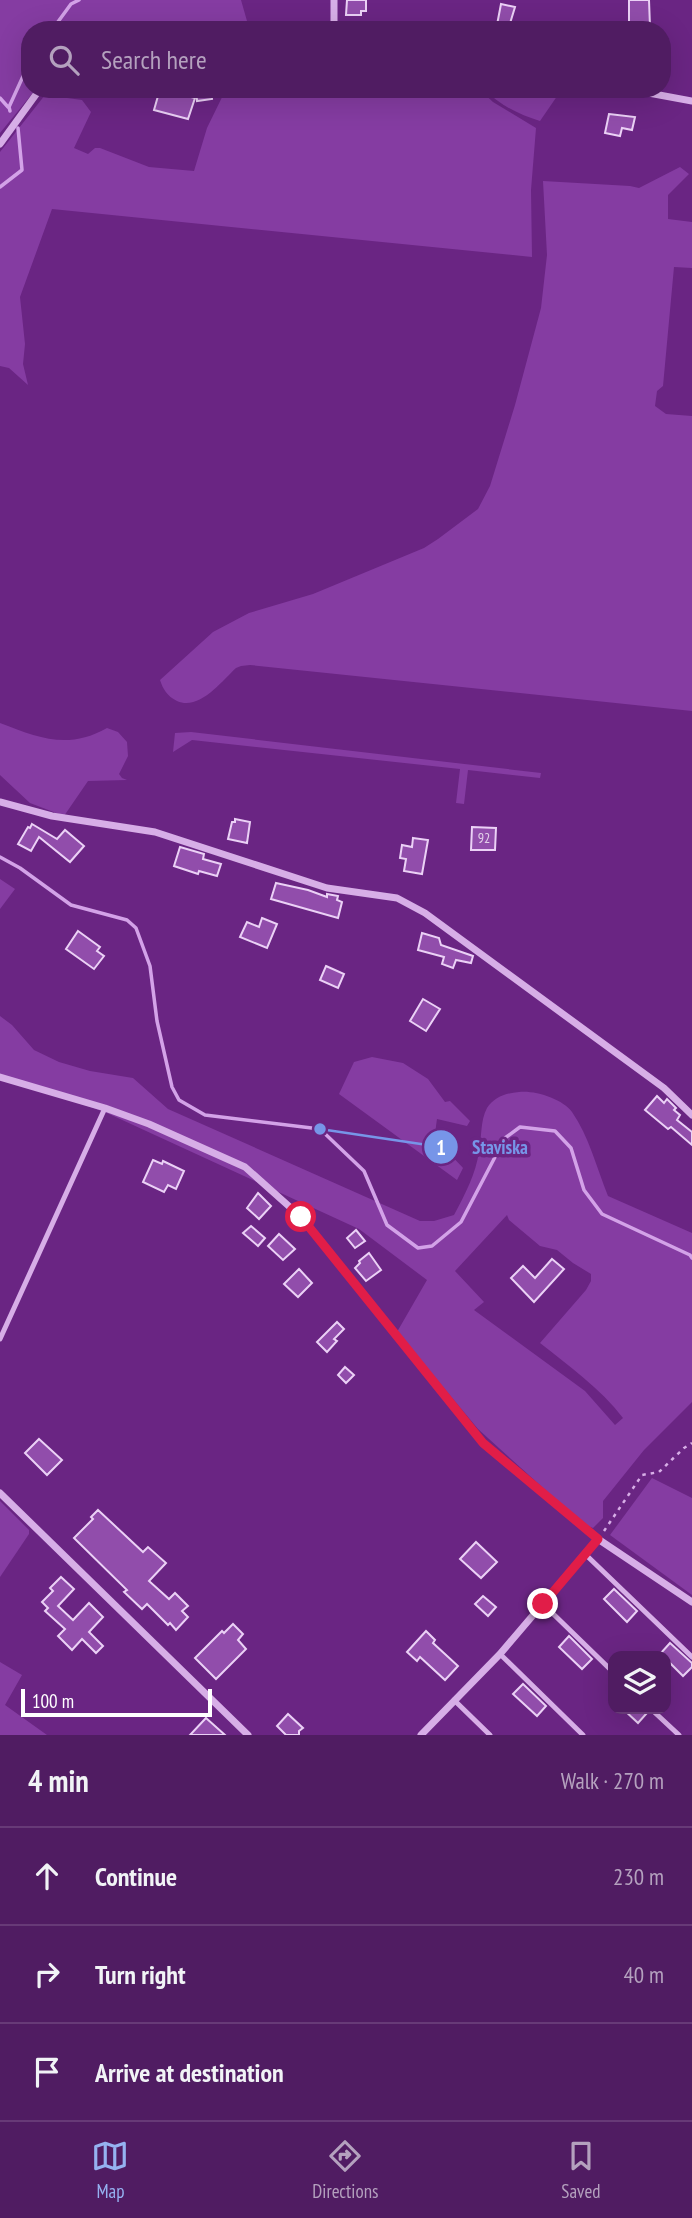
<!DOCTYPE html>
<meta charset="utf-8">
<style>
:root{--surface:#501c62;--page:#562568;--text:#f1f3f6;--muted:#b4a1be;--line:#673a77;--accent:#95b2f1}
body{margin:0;font-family:"PT Sans Narrow",sans-serif;background:var(--page);color:var(--text)}
.controls{position:absolute;right:21px;bottom:21px;display:grid;overflow:hidden;border-radius:14px;box-shadow:0 7px 28px #0002}
.controls button{width:63px;height:63px;display:grid;place-items:center;padding:0;border:0;border-bottom:2px solid var(--line);background:var(--surface);color:var(--text);font:35px sans-serif}
.scale{position:absolute;left:21px;bottom:18px;width:191px;box-sizing:border-box;padding-left:7px;border:4px solid #fff;border-top:0;font-size:19px;line-height:24px;white-space:nowrap;color:#fff;-webkit-text-stroke:5px #6a2583;paint-order:stroke}
.stop{position:absolute;width:21px;height:21px;margin:-16px;border:5px solid #e11d48;border-radius:50%;background:#fff}
.stop.end{background:#e11d48;border-color:#fff;box-shadow:0 2px 7px #0008}
.list{margin:0;padding:0;list-style:none}
h2{display:flex;justify-content:space-between;align-items:center;height:91px;margin:0;padding:0 28px;font-size:30px}
h2 small{font-size:23px;font-weight:400;color:var(--muted)}
.list li{display:grid;grid-template-columns:46px 1fr auto;gap:21px;align-items:center;box-sizing:border-box;height:98px;padding:0 28px;border-top:2px solid var(--line)}
.list b{display:block;font-size:26px;white-space:nowrap}
.list em{font-size:23px;font-style:normal;color:var(--muted)}
.icon{flex:none;width:38px;height:38px;fill:none;stroke:currentColor;stroke-width:2;stroke-linecap:round;stroke-linejoin:round}
.map{position:relative;flex:none;width:692px;height:1735px;overflow:hidden}
.search{position:absolute;background:var(--surface);box-shadow:0 7px 28px #0002;left:21px;right:21px;top:21px;height:77px;display:flex;align-items:center;gap:18px;box-sizing:border-box;padding:0 24px;border-radius:28px;color:var(--muted);font-size:26px}
.sheet{height:385px;background:var(--surface)}
nav{display:flex;justify-content:space-around;align-items:center;box-sizing:border-box;height:98px;border-top:2px solid var(--line);background:var(--surface);font-size:19px;color:var(--muted)}
nav a{display:grid;justify-items:center;gap:4px}
nav .on{color:var(--accent)}
.map>svg:first-child{display:block}
.green{fill:#853ca2;fill-rule:evenodd}
.lines{fill:none;stroke-linecap:round;stroke-linejoin:round}
.stream{stroke:#d3a2e8;stroke-width:3.5}
.building{fill:#914dab;stroke:#ebd1f6;stroke-width:2}
.path{stroke:#d7aee7;stroke-width:2.5;stroke-dasharray:3.5 5;stroke-linecap:butt}
.service{stroke:#d7aee7;stroke-width:5}
.minor{stroke:#d7aee7;stroke-width:7}
.route{stroke:#e11d48;stroke-width:9}
.labels{text-anchor:middle;stroke-width:7;stroke-linejoin:round;paint-order:stroke}
.number-label{font-size:14px;fill:#e4d2ea}
.leader{fill:none;stroke:#7795e8;stroke-width:2.5}
.callout-dot{fill:#7795e8;stroke:#6a2583;stroke-width:2.5}
.mark-label{font-size:21px;text-anchor:middle;font-weight:bold;fill:#fff}
.callout-label{font-size:19px;text-anchor:middle;font-weight:bold;fill:#7795e8;stroke:#6a2583;stroke-width:7;stroke-linejoin:round;paint-order:stroke}
</style>
<div class="map">
<svg width="692" height="1735" viewBox="0 0 692 1735">
<rect width="100%" height="100%" fill="#6a2583"/>
<g class="green">
<path d="M0 0H241L247 21 257 30H213L144 22 142 30H30V89H36L0 133Z"/>
<path d="M226 89 275 91 276 89H479L493 102 536 128 531 190 532 257 52 209 20 297 25 344 23 364 28 385 9 368 0 366V152L45 95 82 100 91 112 74 148 88 154 95 148H100L149 167 194 171 207 128Z"/>
<path d="M484 89H562L540 121C520 115 499 105 484 89Z"/>
<path d="M680 167 689 174 668 195V219L692 222V268L674 267 663 386 657 391 655 406 666 414 692 416V711L250 665 241 666 236 668C221 682 199 711 177 701 167 696 163 689 160 680L213 632 249 613 313 594 424 548 438 539 478 509 490 486 515 405 541 308 547 255 543 181 630 186 639 188Z"/>
<path d="M0 723C39 738 68 750 107 728L118 732 127 742 128 756 119 774 122 778 127 780 88 781 64 816 30 803 0 775Z"/>
<path d="M191 732 541 773 540 778 468 770 464 804 456 803 460 769 192 740 173 752 175 733Z"/>
<path d="M0 879 15 889 0 909Z"/>
<path d="M0 1016 12 1025 34 1050 59 1062 90 1071 133 1078 168 1109 420 1221H434L454 1215C465 1194 476 1174 479 1151 482 1137 480 1121 487 1108 494 1097 506 1093 519 1092 535 1090 563 1099 572 1112 589 1136 597 1169 608 1196L692 1233V1402L644 1450 603 1501V1518L593 1528 583 1524 478 1429 397 1332 427 1280 359 1229 107 1113 0 1074ZM507 1215 509 1220 540 1246 557 1250 573 1263 591 1274V1281L586 1290 540 1343C569 1366 600 1388 623 1418L615 1425 585 1391 474 1310 484 1302 455 1271Z"/>
<path d="M372 1057 403 1063 428 1079 445 1102 450 1101 470 1121 467 1126 437 1119C431 1157 444 1144 463 1168L457 1180 339 1094 354 1062Z"/>
<path d="M652 1478 692 1498V1595L610 1535Z"/>
<path d="M0 1501 29 1530V1534L0 1577Z"/>
<path d="M0 1662 22 1675 5 1705 47 1735H0Z"/>
</g>
<g class="lines">
<g class="stream">
<path d="M52 30 71 4 79 0"/>
<path d="M0 98 8 107"/>
<path d="M10 111 9 107 30 61"/>
<path d="M0 187 22 170 18 128"/>
<path d="M0 857 20 868 71 905 127 920 136 928 150 966 157 1021 172 1087 179 1100 205 1115 320 1129 364 1171 387 1225 418 1248 432 1246 461 1222 505 1138 520 1127 555 1131 571 1148 584 1190 602 1214 690 1255 692 1258"/>
</g>
</g>
<g class="building">
<path d="M347 0H366V11H361V15H346Z"/>
<path d="M629 0H649L650 27 629 28Z"/>
<path d="M501 4 515 7 508 30H496Z"/>
<path d="M160 89 195 98 188 119 154 110Z"/>
<path d="M196 89H211L212 99 197 101Z"/>
<path d="M609 114 635 117 632 130 622 128 620 136 605 133Z"/>
<path d="M235 819 250 822 247 843 228 839 232 822H235Z"/>
<path d="M32 824 57 839 65 830 84 846 70 862 39 837 31 851 18 844 28 827 30 828Z"/>
<path d="M472 827 496 828 495 850H471Z"/>
<path d="M413 838 428 840 422 874 404 871 406 859 400 858 402 845 412 847Z"/>
<path d="M180 847 204 854 203 859 221 864 217 876 199 871 198 874 174 866Z"/>
<path d="M276 883 308 890 327 897V894L338 896 337 900 342 902 338 918 271 899Z"/>
<path d="M262 918 277 924 267 948 240 937 247 922 259 927Z"/>
<path d="M78 931 100 947 97 951 104 956 94 969 66 949Z"/>
<path d="M422 933 439 938 441 945 473 956 471 963 456 960 453 968 442 964 444 957 418 950Z"/>
<path d="M326 966 344 974 338 988 320 980Z"/>
<path d="M423 999 440 1009 426 1031 410 1021Z"/>
<path d="M657 1096 664 1103 667 1099 676 1108 674 1110 680 1115 677 1120 692 1132V1145L671 1127 668 1129 645 1110Z"/>
<path d="M153 1160 162 1164 163 1161 184 1171 176 1189 168 1185 164 1192 143 1182Z"/>
<path d="M258 1193 271 1206 259 1219 247 1208Z"/>
<path d="M251 1226 265 1238 258 1246 243 1233Z"/>
<path d="M356 1230 365 1241 355 1248 347 1238Z"/>
<path d="M279 1234 295 1249 283 1260 268 1246Z"/>
<path d="M369 1253 381 1270 366 1281 355 1268 360 1263 359 1261Z"/>
<path d="M552 1259 564 1269 534 1302 511 1278 523 1266 535 1278Z"/>
<path d="M299 1269 312 1283 298 1297 284 1284Z"/>
<path d="M337 1322 344 1329 334 1339 337 1341 327 1352 317 1342Z"/>
<path d="M345 1367 354 1375 346 1383 338 1375Z"/>
<path d="M39 1439 62 1460 47 1475 25 1453Z"/>
<path d="M98 1510 143 1552 148 1547 166 1563 149 1581 169 1599 175 1593 188 1606 182 1611 188 1617 176 1630 170 1623 168 1625 147 1604 142 1609 124 1592 127 1590 74 1538 93 1519 91 1517Z"/>
<path d="M476 1542 497 1562 481 1578 460 1559Z"/>
<path d="M61 1577 74 1589 58 1606 73 1620 89 1603 103 1617 89 1632 103 1646 96 1653 82 1639 72 1650 58 1636 65 1629 45 1611 48 1608 42 1602 53 1591 50 1588Z"/>
<path d="M614 1589 637 1611 627 1622 604 1599Z"/>
<path d="M483 1596 496 1607 488 1616 475 1604Z"/>
<path d="M233 1624 243 1634 238 1640 246 1649 216 1679 195 1658 222 1631 224 1633Z"/>
<path d="M426 1631 435 1640 433 1643 458 1666 445 1680 420 1657 417 1661 407 1652Z"/>
<path d="M569 1636 592 1659 582 1669 559 1647Z"/>
<path d="M670 1643 692 1663V1667L683 1676 666 1659V1656L660 1654Z"/>
<path d="M523 1684 546 1706 537 1716 513 1694Z"/>
<path d="M623 1709H646L647 1713 638 1723Z"/>
<path d="M288 1714 303 1728 299 1731V1735H286L277 1726Z"/>
<path d="M206 1718 225 1735H190Z"/>
</g>
<g class="lines">
<path class="path" d="M604 1531 642 1475 659 1472 684 1448 692 1443"/>
<g class="service">
<path d="M0 1339 105 1108"/>
<path d="M585 1554 692 1657"/>
<path d="M543 1604 613 1672"/>
<path d="M500 1654 583 1735"/>
<path d="M454 1700 490 1735"/>
<path d="M651 1709 679 1735"/>
</g>
<g class="minor">
<path d="M334 0V30"/>
<path d="M627 89 692 101"/>
<path d="M0 144 40 89"/>
<path d="M0 802 52 816 155 832 327 888 397 898 425 913 664 1088 692 1115"/>
<path d="M0 1077 105 1108 149 1124 245 1167 301 1217 483 1443 598 1539"/>
<path d="M0 1493 248 1735"/>
<path d="M421 1735 500 1654 598 1539 692 1602"/>
</g>
</g>
<g class="lines">
<path class="route" d="M301 1217 483 1443 598 1539 543 1604"/>
</g>
<g class="labels">
<g class="number-label">
<text x="484" y="843">92</text>
</g>
</g>
<path class="leader" d="M320 1129L441 1147"/>
<g class="callout-dot">
<circle cx="320" cy="1129" r="7"/>
<circle cx="441" cy="1147" r="18"/>
</g>
<g class="mark-label">
<text x="441" y="1155">1</text>
</g>
<g class="callout-label">
<text x="500" y="1154">Staviska</text>
</g>
</svg>
<div class="controls">
<button><svg class="icon" aria-label="layers" viewBox="0 0 24 24"><path d="M12 4l9 5-9 5-9-5zM3 14l9 5 9-5"/></svg></button>
</div>
<div class="scale">100 m</div>
<div class="stop" style="left:301px;top:1217px"></div>
<div class="stop end" style="left:543px;top:1604px"></div>
<div class="search"><svg class="icon" aria-label="search" viewBox="0 0 24 24"><circle cx="10" cy="10" r="6"/><path d="M15 15l6 6"/></svg>Search here</div>
</div>
<section class="sheet">
<h2>4 min<small>Walk · 270 m</small></h2>
<ul class="list">
<li><svg class="icon" aria-label="ahead" viewBox="0 0 24 24"><path d="M12 20V5M6 11l6-6 6 6"/></svg><div><b>Continue</b></div><em>230 m</em></li>
<li><svg class="icon" aria-label="right" viewBox="0 0 24 24"><path d="M7 20v-9h11M14 6l5 5-5 5"/></svg><div><b>Turn right</b></div><em>40 m</em></li>
<li><svg class="icon" aria-label="arrive" viewBox="0 0 24 24"><path d="M6 21V4h12l-3 4 3 4H6"/></svg><div><b>Arrive at destination</b></div></li>
</ul>
</section>
<nav>
<a class="on"><svg class="icon" aria-label="map" viewBox="0 0 24 24"><path d="M3 6l6-2 6 2 6-2v14l-6 2-6-2-6 2zM9 4v14M15 6v14"/></svg>Map</a>
<a><svg class="icon" aria-label="directions" viewBox="0 0 24 24"><path d="M12 3l9 9-9 9-9-9zM9 14v-3h6M13 9l2 2-2 2"/></svg>Directions</a>
<a><svg class="icon" aria-label="saved" viewBox="0 0 24 24"><path d="M7 4h10v16l-5-4-5 4z"/></svg>Saved</a>
</nav>
